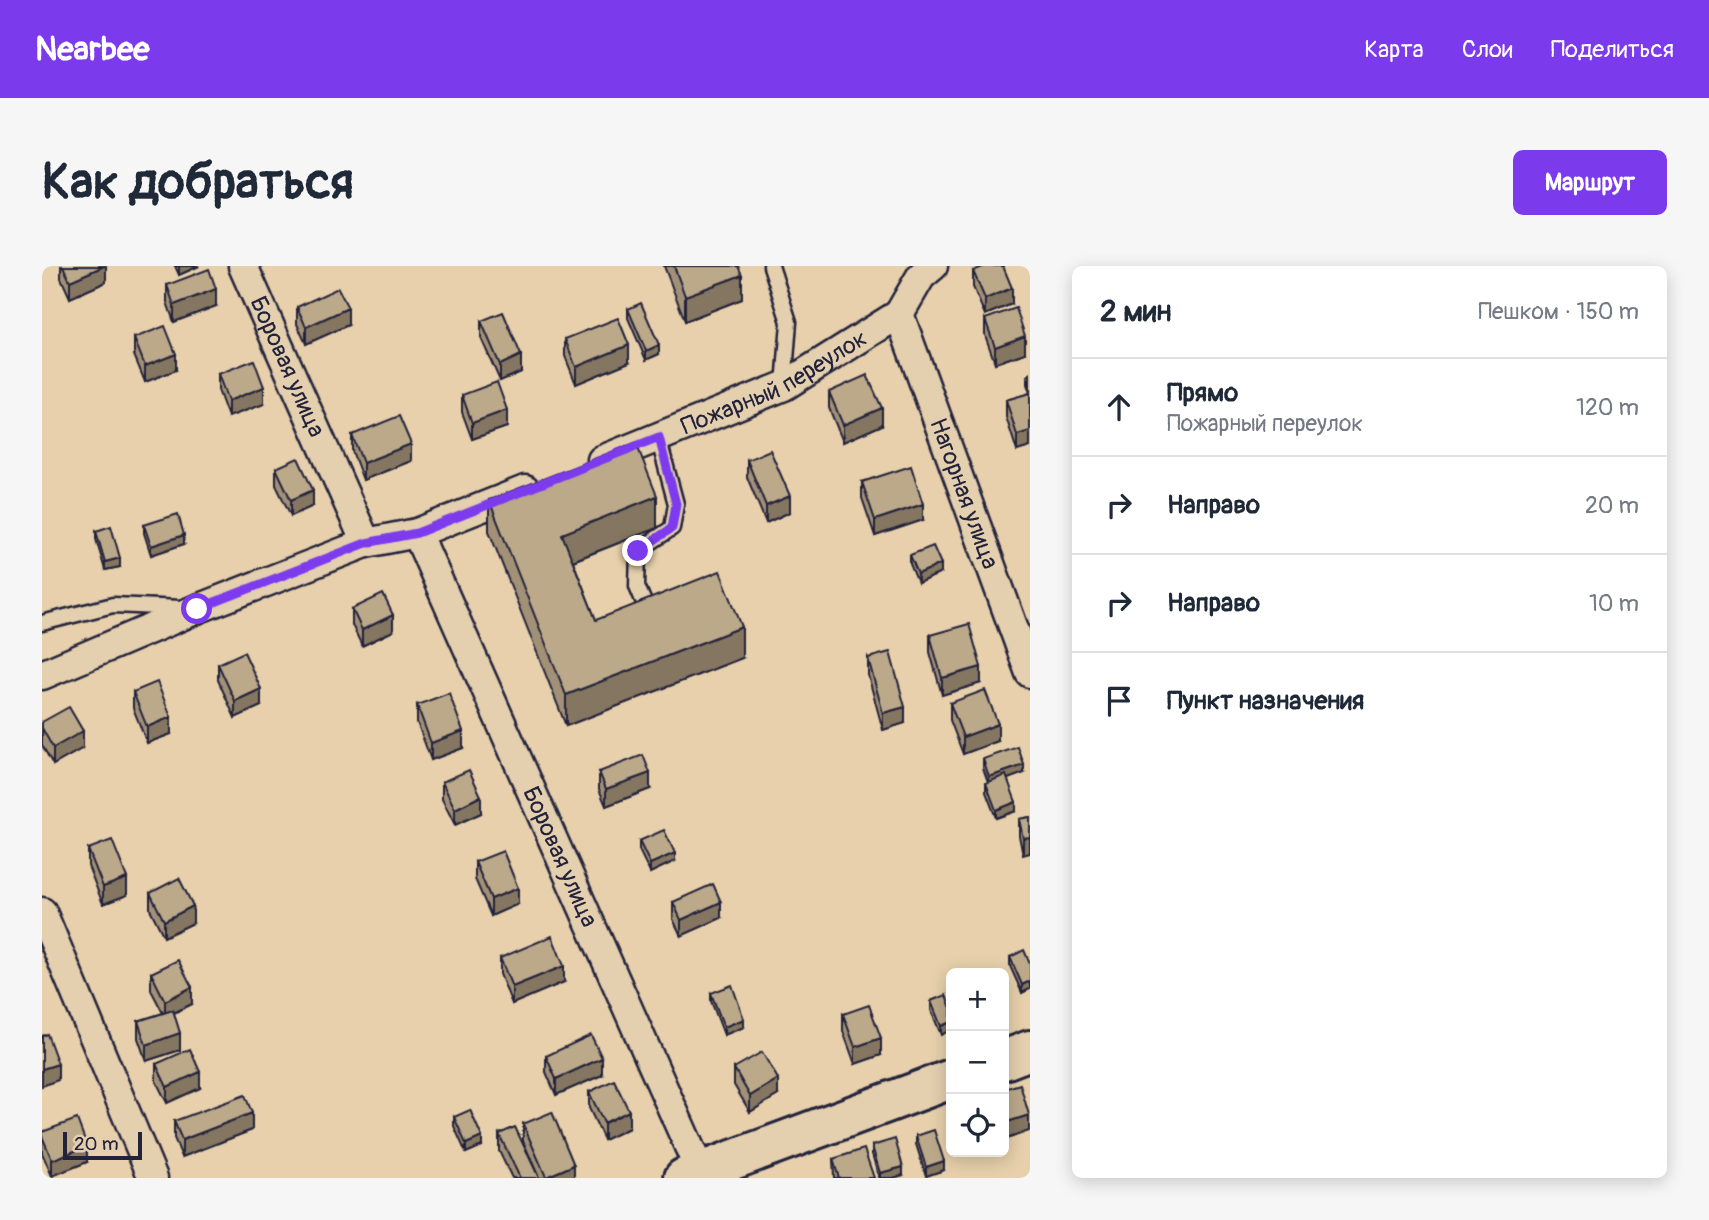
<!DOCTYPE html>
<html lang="ru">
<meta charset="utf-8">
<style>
:root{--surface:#fff;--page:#f6f6f7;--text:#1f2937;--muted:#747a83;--line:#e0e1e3;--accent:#7c3aed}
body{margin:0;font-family:Pangolin,sans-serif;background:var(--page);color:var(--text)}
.controls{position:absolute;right:21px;bottom:21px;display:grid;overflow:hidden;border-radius:10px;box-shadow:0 4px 18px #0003}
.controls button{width:63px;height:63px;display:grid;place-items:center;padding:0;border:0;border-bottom:2px solid var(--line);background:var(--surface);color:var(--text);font:35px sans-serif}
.scale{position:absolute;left:21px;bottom:18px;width:79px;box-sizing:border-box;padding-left:7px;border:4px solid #22223b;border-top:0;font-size:19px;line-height:24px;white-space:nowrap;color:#22223b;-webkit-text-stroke:5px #e4cfae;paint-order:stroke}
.stop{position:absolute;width:21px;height:21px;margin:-16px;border:5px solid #7c3aed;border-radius:50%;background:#fff}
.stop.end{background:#7c3aed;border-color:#fff;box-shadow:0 2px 7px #0008}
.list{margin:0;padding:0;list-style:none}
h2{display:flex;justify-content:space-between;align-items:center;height:91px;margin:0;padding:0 28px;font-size:30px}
h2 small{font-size:23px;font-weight:400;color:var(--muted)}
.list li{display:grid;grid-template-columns:46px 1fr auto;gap:21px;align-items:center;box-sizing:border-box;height:98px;padding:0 28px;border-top:2px solid var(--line)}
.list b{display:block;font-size:26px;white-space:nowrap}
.list p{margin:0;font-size:23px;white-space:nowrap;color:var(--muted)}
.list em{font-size:23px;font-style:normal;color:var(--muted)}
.icon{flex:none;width:38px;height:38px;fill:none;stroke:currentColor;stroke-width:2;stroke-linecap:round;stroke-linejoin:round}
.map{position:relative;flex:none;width:988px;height:912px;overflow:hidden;border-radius:10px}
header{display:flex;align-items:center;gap:42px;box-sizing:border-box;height:98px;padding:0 35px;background:var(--accent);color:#fff}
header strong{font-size:33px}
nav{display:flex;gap:38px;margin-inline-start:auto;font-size:24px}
.intro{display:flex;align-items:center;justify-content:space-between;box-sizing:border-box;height:168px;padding:0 42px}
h1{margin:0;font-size:49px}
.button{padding:18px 32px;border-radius:10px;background:var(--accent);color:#fff;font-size:24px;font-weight:700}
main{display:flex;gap:42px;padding:0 42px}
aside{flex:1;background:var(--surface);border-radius:10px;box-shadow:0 4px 18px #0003}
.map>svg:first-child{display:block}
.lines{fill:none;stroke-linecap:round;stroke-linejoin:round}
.lane-casing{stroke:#22223b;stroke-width:19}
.street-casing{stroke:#22223b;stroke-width:33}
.secondary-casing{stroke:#22223b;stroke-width:44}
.lane{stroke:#e4cfae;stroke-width:14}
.street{stroke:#e4cfae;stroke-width:28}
.secondary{stroke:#e4cfae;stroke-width:38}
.wall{fill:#a29177;stroke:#22223b;stroke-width:2}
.shaded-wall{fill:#847661;stroke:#22223b;stroke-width:2}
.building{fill:#bca98a;stroke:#22223b;stroke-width:2}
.route{stroke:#7c3aed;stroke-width:9}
.labels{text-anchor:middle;stroke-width:5;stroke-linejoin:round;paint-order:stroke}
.street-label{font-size:24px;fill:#22223b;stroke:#e4cfae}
</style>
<header>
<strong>Nearbee</strong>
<nav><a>Карта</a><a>Слои</a><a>Поделиться</a></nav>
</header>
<div class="intro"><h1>Как добраться</h1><a class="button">Маршрут</a></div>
<main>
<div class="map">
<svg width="988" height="912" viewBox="0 0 988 912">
<rect width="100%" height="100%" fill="#e7d0ab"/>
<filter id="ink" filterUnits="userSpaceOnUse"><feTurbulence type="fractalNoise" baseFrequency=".0143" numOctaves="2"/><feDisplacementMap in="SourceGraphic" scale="14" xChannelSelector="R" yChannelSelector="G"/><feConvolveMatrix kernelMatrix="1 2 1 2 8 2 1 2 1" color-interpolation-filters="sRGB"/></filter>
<g filter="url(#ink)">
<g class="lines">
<g class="lane-casing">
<g id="lane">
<path d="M729 0 747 56 742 120"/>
<path d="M608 351 595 320 596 285 630 262 634 238 616 171"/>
<path d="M0 357 71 339 140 342"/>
</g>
</g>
<g class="street-casing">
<g id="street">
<path id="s1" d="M201 0 324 277"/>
<path id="s2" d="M857 48 988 407"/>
<path id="s3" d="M560 194 742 120 857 48 879 10 891 0"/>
<path id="s4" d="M375 267 661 912"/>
<path d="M0 409 155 343 324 277 375 267 483 224"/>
<path d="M0 646 111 912"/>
</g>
</g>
<g class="secondary-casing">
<g id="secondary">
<path d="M962 794 988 784"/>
<path d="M642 912 909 813"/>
</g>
</g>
<use href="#lane" class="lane"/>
<use href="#street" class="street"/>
<use href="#secondary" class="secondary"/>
</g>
<g class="wall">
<path d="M19 0H64V16L28 32 19 12Z"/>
<path d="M133 0H157L137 9Z"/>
<path d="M622 0H696L700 33 643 55Z"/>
<path d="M931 5 970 38 943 49 931 21Z"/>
<path d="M125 19 174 40 132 56 125 36Z"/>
<path d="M255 41 306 59 264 78 255 58Z"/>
<path d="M586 43 617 88 604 94 586 52Z"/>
<path d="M943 53 983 87 953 97 943 69Z"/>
<path d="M439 55 479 106 458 115 439 72Z"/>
<path d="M92 72 134 104 103 116 92 89Z"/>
<path d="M523 73 587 96 534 118 523 90Z"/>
<path d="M176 108 222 138 186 151 176 124Z"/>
<path d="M988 108V181L975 185 964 151V134L988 127 985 118V110Z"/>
<path d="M787 126 840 159 801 176 787 142Z"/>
<path d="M420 129 465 161 430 173 420 146Z"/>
<path d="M310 169 369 195 321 214 310 185Z"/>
<path d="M705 194 748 246 724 257 705 211Z"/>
<path d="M234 202 271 240 249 250 234 219Z"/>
<path d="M820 216 881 254 833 270 820 232Z"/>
<path d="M447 234 615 262 531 295 554 354 700 392 524 460 447 265Z"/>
<path d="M102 259 142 278 109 289 102 267Z"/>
<path d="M54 265 78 301 63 304 54 273Z"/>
<path d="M868 289 899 307 876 317 868 298Z"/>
<path d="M310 343 351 365 320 380 310 359Z"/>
<path d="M888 369 939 417 900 429 888 386Z"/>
<path d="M826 392 863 457 841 464 826 409Z"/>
<path d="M176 398 219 440 193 452 176 414Z"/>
<path d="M91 426 129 468 105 477 91 442Z"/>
<path d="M908 437 956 475 921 488 908 454Z"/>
<path d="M375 439 421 482 389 494 375 456Z"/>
<path d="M0 456 41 482 11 499 0 479Z"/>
<path d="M941 493 982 507 965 513 974 545 954 552 944 526V517L946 516 941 502Z"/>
<path d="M557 506 608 523 564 540 557 523Z"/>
<path d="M400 516 439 547 413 559 400 533Z"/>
<path d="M988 551 981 589 977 570V553Z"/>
<path d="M597 575 633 595 608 607 597 584Z"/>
<path d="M46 583 85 629 61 638 46 600Z"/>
<path d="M433 596 476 638 449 650 433 613Z"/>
<path d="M108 627 151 657 122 671 108 643Z"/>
<path d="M631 636 679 652 639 670 631 653Z"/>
<path d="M968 691 988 698V723L980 727 968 700Z"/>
<path d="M458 692 522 716 470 738 458 708Z"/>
<path d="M109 707 150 738 132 747 138 784 104 795 96 772V755L121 747 109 724Z"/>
<path d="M669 727 702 761 682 769 669 735Z"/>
<path d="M904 729 899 769 889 744V735Z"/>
<path d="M801 748 839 789 813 798 801 765Z"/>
<path d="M504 790 560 809 514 829 504 806Z"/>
<path d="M114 798 158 822 125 837 114 815Z"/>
<path d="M692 802 736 829 708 846 692 819Z"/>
<path d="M547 826 587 862 562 874 547 842Z"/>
<path d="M412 851 440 880 424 887 412 860Z"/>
<path d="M132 855 210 864 140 891 132 872Z"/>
<path d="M481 858 532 912H497L481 875Z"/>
<path d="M0 866 45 896 10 910 0 887Z"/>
<path d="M457 868 497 912H470L457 885Z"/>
<path d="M874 870 902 904 884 910 874 878Z"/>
<path d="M830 880 861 909 851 912H837L830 888Z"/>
<path d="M791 893 832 912H792Z"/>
</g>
<g class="shaded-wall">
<path d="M62 0H64V16L28 32V15Z"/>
<path d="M137 0H157L137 9Z"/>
<path d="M700 9V33L643 55V30Z"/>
<path d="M970 22V38L943 49V33Z"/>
<path d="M174 23V40L132 56V39Z"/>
<path d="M306 42V59L264 78V61Z"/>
<path d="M983 70V87L953 97V81Z"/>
<path d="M587 79V96L534 118V101Z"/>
<path d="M617 79V88L604 94V85Z"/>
<path d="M134 88V104L103 116V100Z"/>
<path d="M479 89V106L458 115V99Z"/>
<path d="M222 121V138L186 151V135Z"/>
<path d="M840 142V159L801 176V159Z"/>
<path d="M465 144V161L430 173V157Z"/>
<path d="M988 165V181L975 185V169Z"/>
<path d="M369 178V195L321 214V197Z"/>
<path d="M271 224V240L249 250V234Z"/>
<path d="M615 230V262L520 299V268Z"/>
<path d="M748 230V246L724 257V240Z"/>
<path d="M881 238V254L833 270V254Z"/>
<path d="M142 269V278L109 289V280Z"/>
<path d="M78 292V301L63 304V296Z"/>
<path d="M899 298V307L876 317V308Z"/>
<path d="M351 349V365L320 380V364Z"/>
<path d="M700 361V392L524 460V429Z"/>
<path d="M939 401V417L900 429V412Z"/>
<path d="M219 423V440L193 452V435Z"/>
<path d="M863 441V457L841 464V447Z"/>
<path d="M129 451V468L105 477V461Z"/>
<path d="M956 458V475L921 488V471Z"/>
<path d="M41 465V482L11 499V482Z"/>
<path d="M421 465V482L389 494V477Z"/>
<path d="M982 499V507L947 520V511Z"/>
<path d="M608 507V523L564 540V523Z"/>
<path d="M439 530V547L413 559V543Z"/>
<path d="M974 536V545L954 552V544Z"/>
<path d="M988 571V587L981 589V572Z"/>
<path d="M633 587V595L608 607V598Z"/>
<path d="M85 612V629L61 638V621Z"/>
<path d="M476 622V638L449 650V633Z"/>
<path d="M679 636V652L639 670V654Z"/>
<path d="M151 640V657L122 671V655Z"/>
<path d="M522 700V716L470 738V721Z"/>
<path d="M988 715V723L980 727V719Z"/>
<path d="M150 721V738L123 751V735Z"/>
<path d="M702 753V761L682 769V761Z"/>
<path d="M909 756V764L899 769V760Z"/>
<path d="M138 767V784L104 795V779Z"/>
<path d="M839 772V789L813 798V781Z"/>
<path d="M560 792V809L514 829V813Z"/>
<path d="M16 798V814L0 820V803Z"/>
<path d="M158 806V822L125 837V821Z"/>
<path d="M736 813V829L708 846V830Z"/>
<path d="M587 845V862L562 874V857Z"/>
<path d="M210 847V864L140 891V874Z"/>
<path d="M987 849V865L962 874V857Z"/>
<path d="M440 871V880L424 887V878Z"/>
<path d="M45 880V896L10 910V894Z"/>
<path d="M902 895V904L884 910V901Z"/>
<path d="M532 899V912H504V911Z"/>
<path d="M861 901V909L851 912H838V907Z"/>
</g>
<g class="building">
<path d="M21 0H62L28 15Z"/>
<path d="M632 0H696L700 9 643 30Z"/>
<path d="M943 0H961L970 22 943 33 931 5Z"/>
<path d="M167 3 174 23 132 39 125 19Z"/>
<path d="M296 22 306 42 264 61 255 41Z"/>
<path d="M599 37 617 79 604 85 586 43Z"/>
<path d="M974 42 983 70 953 81 943 53Z"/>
<path d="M461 46 479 89 458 99 439 55Z"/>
<path d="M576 52 587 79 534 101 523 73Z"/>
<path d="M123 60 134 88 103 100 92 72Z"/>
<path d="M212 94 222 121 186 135 176 108Z"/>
<path d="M988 108V120L985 110Z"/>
<path d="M825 109 840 142 801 159 787 126Z"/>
<path d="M455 116 465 144 430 157 420 129Z"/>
<path d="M988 127V165L975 169 964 134Z"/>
<path d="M357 150 369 178 321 197 310 169Z"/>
<path d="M594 177 615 230 520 268 554 354 678 305 700 361 524 429 447 234Z"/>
<path d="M728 184 748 230 724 240 705 194Z"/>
<path d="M256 192 271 224 249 234 234 202Z"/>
<path d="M869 200 881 238 833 254 820 216Z"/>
<path d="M136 248 142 269 109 280 102 259Z"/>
<path d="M69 260 78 292 63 296 54 265Z"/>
<path d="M891 280 899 298 876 308 868 289Z"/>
<path d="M341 328 351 349 320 364 310 343Z"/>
<path d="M927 358 939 401 900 412 888 369Z"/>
<path d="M202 386 219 423 193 435 176 398Z"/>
<path d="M848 386 863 441 841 447 826 392Z"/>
<path d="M115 416 129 451 105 461 91 426Z"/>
<path d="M943 424 956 458 921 471 908 437Z"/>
<path d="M407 427 421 465 389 477 375 439Z"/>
<path d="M27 441 41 465 11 482 0 462V456Z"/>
<path d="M976 481 982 499 947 511 941 493Z"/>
<path d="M601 489 608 507 564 523 557 506Z"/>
<path d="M427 504 439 530 413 543 400 516Z"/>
<path d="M964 509 974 536 954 544 944 517Z"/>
<path d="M988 551V571L981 572 977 553Z"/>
<path d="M622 564 633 587 608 598 597 575Z"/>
<path d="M70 574 85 612 61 621 46 583Z"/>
<path d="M461 585 476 622 449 633 433 596Z"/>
<path d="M137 612 151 640 122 655 108 627Z"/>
<path d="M671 618 679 636 639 654 631 636Z"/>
<path d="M510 670 522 700 470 721 458 692Z"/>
<path d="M982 684 988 698V715L980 719 968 691Z"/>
<path d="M136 694 150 721 123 735 109 707Z"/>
<path d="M690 719 702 753 682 761 669 727Z"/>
<path d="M904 729 909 742V756L899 760 889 735Z"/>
<path d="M827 739 839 772 813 781 801 748Z"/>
<path d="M131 744 138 767 104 779 96 755Z"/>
<path d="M5 768 16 798 0 803V770Z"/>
<path d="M549 769 560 792 514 813 504 790Z"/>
<path d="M148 783 158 806 125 821 114 798Z"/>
<path d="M720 786 736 813 708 830 692 802Z"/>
<path d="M572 814 587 845 562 857 547 826Z"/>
<path d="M978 818 987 849 962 857V823Z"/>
<path d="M203 829 210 847 140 874 132 855Z"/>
<path d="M428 844 440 871 424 878 412 851Z"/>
<path d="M510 846 532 899 504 911 481 858Z"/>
<path d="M35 853 45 880 10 894 0 870V866Z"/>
<path d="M473 861 497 912H478L457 868Z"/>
<path d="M892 864 902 895 884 901 874 870Z"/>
<path d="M853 873 861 901 838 907 830 880Z"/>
<path d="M822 883 832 912H797L791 893Z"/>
</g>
</g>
<g class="lines" filter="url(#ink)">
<path class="route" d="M155 343 324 277 375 267 617 171 634 238 630 262 596 285"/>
</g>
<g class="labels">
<g class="street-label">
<text dy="8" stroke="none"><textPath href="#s1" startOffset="110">Боровая улица</textPath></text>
<text dy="8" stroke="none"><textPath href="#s3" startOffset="189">Пожарный переулок</textPath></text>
<text dy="8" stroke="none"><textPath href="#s2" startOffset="191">Нагорная улица</textPath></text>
<text dy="8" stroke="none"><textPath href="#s4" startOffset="354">Боровая улица</textPath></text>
</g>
</g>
</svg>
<div class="controls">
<button>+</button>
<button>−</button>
<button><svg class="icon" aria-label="locate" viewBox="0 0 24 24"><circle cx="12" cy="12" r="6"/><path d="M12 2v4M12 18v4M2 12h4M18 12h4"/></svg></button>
</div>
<div class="scale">20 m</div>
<div class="stop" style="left:155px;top:343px"></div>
<div class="stop end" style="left:596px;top:285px"></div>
</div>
<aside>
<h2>2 мин<small>Пешком · 150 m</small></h2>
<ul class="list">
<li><svg class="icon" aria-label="ahead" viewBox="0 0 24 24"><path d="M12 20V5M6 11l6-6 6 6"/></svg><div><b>Прямо</b><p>Пожарный переулок</p></div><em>120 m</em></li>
<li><svg class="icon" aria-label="right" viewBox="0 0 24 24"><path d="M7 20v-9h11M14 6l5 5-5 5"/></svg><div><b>Направо</b></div><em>20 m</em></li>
<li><svg class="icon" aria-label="right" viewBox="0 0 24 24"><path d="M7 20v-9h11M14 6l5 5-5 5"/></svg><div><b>Направо</b></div><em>10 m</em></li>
<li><svg class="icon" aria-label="arrive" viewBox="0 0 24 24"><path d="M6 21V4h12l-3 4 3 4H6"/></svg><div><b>Пункт назначения</b></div></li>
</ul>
</aside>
</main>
